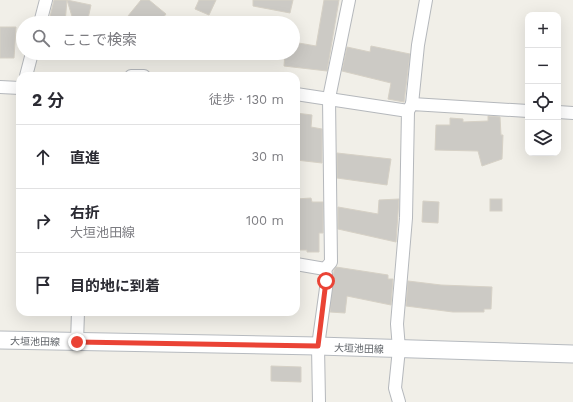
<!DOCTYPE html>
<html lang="ja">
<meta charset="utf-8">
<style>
:root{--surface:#fff;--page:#f7f7f7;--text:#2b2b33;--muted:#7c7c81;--line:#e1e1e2}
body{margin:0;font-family:"Work Sans","Noto Sans JP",sans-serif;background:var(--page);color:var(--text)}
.controls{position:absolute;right:12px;top:12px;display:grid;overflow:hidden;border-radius:8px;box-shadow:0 4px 16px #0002}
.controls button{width:36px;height:36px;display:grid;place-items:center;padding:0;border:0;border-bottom:1px solid var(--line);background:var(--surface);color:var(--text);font:20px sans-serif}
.stop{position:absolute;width:12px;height:12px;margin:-9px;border:3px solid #ea4335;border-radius:50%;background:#fff}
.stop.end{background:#ea4335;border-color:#fff;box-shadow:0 1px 4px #0008}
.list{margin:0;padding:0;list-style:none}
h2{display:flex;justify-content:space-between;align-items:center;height:52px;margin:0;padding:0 16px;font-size:17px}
h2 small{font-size:13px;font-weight:400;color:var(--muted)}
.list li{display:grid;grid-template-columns:26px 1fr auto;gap:12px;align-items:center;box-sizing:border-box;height:64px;padding:0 16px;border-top:1px solid var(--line)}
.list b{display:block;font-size:15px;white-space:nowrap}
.list p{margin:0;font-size:13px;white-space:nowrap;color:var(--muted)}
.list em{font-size:13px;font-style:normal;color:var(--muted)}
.icon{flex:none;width:22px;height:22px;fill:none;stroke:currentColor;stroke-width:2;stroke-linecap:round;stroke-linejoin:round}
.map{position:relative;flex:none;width:573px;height:402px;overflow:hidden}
.search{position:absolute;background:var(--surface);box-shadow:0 4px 16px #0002;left:16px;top:16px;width:284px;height:44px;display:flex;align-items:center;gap:10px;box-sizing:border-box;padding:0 14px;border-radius:22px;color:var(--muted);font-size:15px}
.panel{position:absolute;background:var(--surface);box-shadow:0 4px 16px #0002;left:16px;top:72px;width:284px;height:244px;border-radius:12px}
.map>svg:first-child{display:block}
.building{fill:#cccac5;stroke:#d6d1c6}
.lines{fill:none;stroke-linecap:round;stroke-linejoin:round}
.minor-casing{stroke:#b5b8bc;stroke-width:14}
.secondary-casing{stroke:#b6babf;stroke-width:19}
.minor{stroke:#fff;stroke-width:12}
.secondary{stroke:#fff;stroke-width:17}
.route{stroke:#ea4335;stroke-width:5}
.labels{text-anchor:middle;stroke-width:4;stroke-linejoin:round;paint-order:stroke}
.street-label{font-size:10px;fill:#5f6368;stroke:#fff}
</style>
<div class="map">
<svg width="573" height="402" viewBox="0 0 573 402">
<rect width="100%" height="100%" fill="#f1efe8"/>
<g class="building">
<path d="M54 0H67L65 23 49 21Z"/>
<path d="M67 0 91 5 87 23H74Z"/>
<path d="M141 0H149L166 14 159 23H136L128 16Z"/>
<path d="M199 0H216L209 15 195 9Z"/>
<path d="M253 0H293L290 13 253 6Z"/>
<path d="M324 0H339L327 71 284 66 285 53H293V42L316 46Z"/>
<path d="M0 27H16L14 58H0Z"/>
<path d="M371 46 410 54 404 102 388 99 391 83 342 71 347 47 370 52Z"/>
<path d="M296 113 312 115 311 127 322 129V163L296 160Z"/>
<path d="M488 116 500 117 501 135H503L502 159 482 166 478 151 435 150 436 125H450V118L463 119V122L488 121Z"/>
<path d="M337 153 391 159 387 185 337 178Z"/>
<path d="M311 198 312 202H323V233H319V252H307V250H296V199Z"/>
<path d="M399 199 396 242 338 229V207L378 214 379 200Z"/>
<rect x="490" y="199" width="12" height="12"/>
<path d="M423 201 439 202 438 223 422 222Z"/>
<path d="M336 267 388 275V279H393L391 305 347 296 345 313 330 312 334 270Z"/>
<path d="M408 281 441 285 492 287 491 309H484V312H453L406 306Z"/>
<path d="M271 366 301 367V382L271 381Z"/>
</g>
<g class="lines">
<g class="minor-casing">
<g id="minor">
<path d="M40 23 46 0"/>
<path d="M26 76 32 53"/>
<path d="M131 76H144"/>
<path d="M0 87 20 88"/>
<path d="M296 94 408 111 406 218 397 324 399 349 395 388 399 402"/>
<path d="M412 104 418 45 426 0"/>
<path d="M408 111 412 104 528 111"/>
<path d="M558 112 573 113"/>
<path d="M296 264 325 269"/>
<path d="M325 269 331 262 329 98 349 0"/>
<path d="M77 342 78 312"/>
<path d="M319 402 318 346 327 281 325 269"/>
</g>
</g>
<g class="secondary-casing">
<path id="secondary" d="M0 340 318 346 573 354"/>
</g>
<use href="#minor" class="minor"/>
<use href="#secondary" class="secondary"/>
</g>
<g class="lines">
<path class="route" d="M77 342 318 346 326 281"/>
</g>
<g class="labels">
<g class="street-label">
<text transform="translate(35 341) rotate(1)" y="4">大垣池田線</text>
<text transform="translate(359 348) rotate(2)" y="4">大垣池田線</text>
</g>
</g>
</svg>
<div class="controls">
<button>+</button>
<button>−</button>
<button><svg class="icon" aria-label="locate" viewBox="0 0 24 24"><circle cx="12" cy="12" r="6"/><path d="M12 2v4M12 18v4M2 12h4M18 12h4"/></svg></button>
<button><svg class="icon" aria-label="layers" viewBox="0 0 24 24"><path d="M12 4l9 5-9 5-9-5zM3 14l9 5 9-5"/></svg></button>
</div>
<div class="stop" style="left:326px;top:281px"></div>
<div class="stop end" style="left:77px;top:342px"></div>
<div class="search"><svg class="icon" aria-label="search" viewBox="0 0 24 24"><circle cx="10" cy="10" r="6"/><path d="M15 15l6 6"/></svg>ここで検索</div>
<section class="panel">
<h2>2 分<small>徒歩 · 130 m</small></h2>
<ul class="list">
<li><svg class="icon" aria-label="ahead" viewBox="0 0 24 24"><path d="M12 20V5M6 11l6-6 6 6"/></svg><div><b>直進</b></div><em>30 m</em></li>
<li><svg class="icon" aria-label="right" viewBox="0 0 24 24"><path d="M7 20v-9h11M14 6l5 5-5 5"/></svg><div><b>右折</b><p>大垣池田線</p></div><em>100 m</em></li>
<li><svg class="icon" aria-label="arrive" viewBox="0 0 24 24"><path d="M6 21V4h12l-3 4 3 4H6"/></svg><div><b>目的地に到着</b></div></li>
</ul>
</section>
</div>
